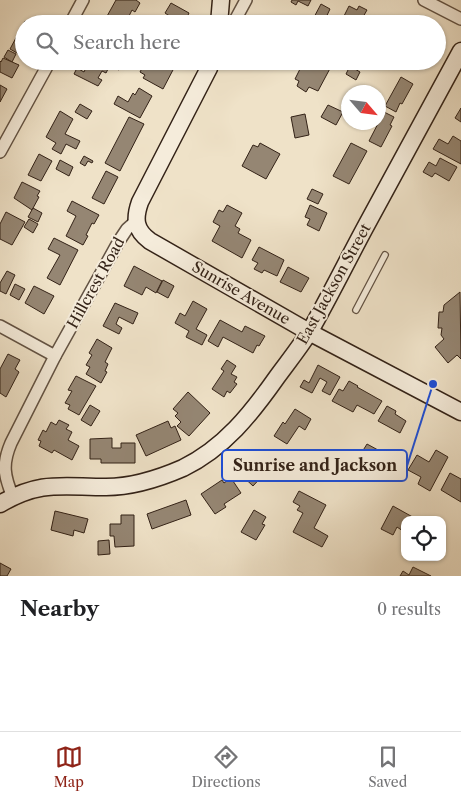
<!DOCTYPE html>
<style>
:root{--surface:#fff;--page:#f2f2f2;--text:#202124;--muted:#757577;--line:#e0e0e0;--accent:#8f2418}
body{margin:0;font-family:"Libre Caslon Text",serif;background:var(--page);color:var(--text)}
.controls{position:absolute;right:15px;bottom:15px;display:grid;overflow:hidden;border-radius:10px;box-shadow:0 1px 4px #0004}
.controls button{width:45px;height:45px;display:grid;place-items:center;padding:0;border:0;border-bottom:1px solid var(--line);background:var(--surface);color:var(--text);font:25px sans-serif}
.compass{position:absolute;left:341px;top:85px;width:45px;height:45px;border-radius:50%;background:var(--surface);box-shadow:0 1px 4px #0004;rotate:118deg}
.list{margin:0;padding:0;list-style:none}
h2{display:flex;justify-content:space-between;align-items:center;height:65px;margin:0;padding:0 20px;font-size:21px}
h2 small{font-size:16px;font-weight:400;color:var(--muted)}
.icon{flex:none;width:28px;height:28px;fill:none;stroke:currentColor;stroke-width:2;stroke-linecap:round;stroke-linejoin:round}
.map{position:relative;flex:none;width:461px;height:576px;overflow:hidden}
.search{position:absolute;background:var(--surface);box-shadow:0 1px 4px #0004;left:15px;right:15px;top:15px;height:55px;display:flex;align-items:center;gap:12px;box-sizing:border-box;padding:0 18px;border-radius:28px;color:var(--muted);font-size:19px}
.sheet{height:155px;background:var(--surface)}
nav{display:flex;justify-content:space-around;align-items:center;box-sizing:border-box;height:70px;border-top:1px solid var(--line);background:var(--surface);font-size:14px;color:var(--muted)}
nav a{display:grid;justify-items:center;gap:2px}
nav .on{color:var(--accent)}
.map>svg:first-child{display:block}
.building{fill:#958673;stroke:#332217}
.lines{fill:none;stroke-linecap:round;stroke-linejoin:round}
.lane-casing{stroke:#625243;stroke-width:8}
.street-casing{stroke:#625243;stroke-width:14}
.secondary-casing{stroke:#332217;stroke-width:19}
.lane{stroke:#f5ecdb;stroke-width:5.5}
.street{stroke:#f5ecdb;stroke-width:11}
.secondary{stroke:#f5ecdb;stroke-width:16}
.labels{text-anchor:middle;stroke-width:4;stroke-linejoin:round;paint-order:stroke}
.street-label{font-size:15px;fill:#332217;stroke:#f5ecdb}
.leader{fill:none;stroke:#1d4ed8;stroke-width:2}
.callout-dot{fill:#1d4ed8;stroke:#f5ecdb;stroke-width:2}
.callout{fill:#f5ecdb;stroke:#1d4ed8;stroke-width:2}
.callout-label{font-size:16px;text-anchor:middle;font-weight:bold;fill:#332217}
</style>
<div class="map">
<svg width="461" height="576" viewBox="0 0 461 576">
<rect width="100%" height="100%" fill="#efe2c8"/>
<filter id="stains"><feTurbulence type="fractalNoise" baseFrequency=".004" numOctaves="4"/><feColorMatrix values="0 0 0 0 .2 0 0 0 0 .09 0 0 0 0 .02 0 0 0 .5 -.17"/></filter>
<radialGradient id="worn" r=".72"><stop offset=".6" stop-color="#630" stop-opacity="0"/><stop offset="1" stop-color="#630" stop-opacity=".3"/></radialGradient>
<g class="building">
<path d="M116 0H136L140 3 135 12 132 10 125 24H118L106 18Z"/>
<path d="M292 0H311L308 6 298 1 296 5 291 2Z"/>
<path d="M171 3 189 13 184 24H168L171 17 165 13Z"/>
<path d="M321 4 330 9 323 24H318L312 21Z"/>
<path d="M349 6 357 10 359 6 367 10 359 24H345L341 22Z"/>
<path d="M25 21 30 24H24V57L10 49Z"/>
<path d="M8 50 16 54 12 62 4 57Z"/>
<path d="M3 58 19 65 12 78 0 72V61L1 62Z"/>
<path d="M89 61H98L109 67 106 73 102 71 98 78 102 80 98 86 74 74 77 68 84 72Z"/>
<path d="M111 61H123L119 70 109 65Z"/>
<path d="M146 61 152 64 153 61H156L174 68 163 89 143 78 145 75 140 72Z"/>
<path d="M304 61H334L318 91 309 87 306 92 297 86 299 81 295 79Z"/>
<path d="M415 61H430L426 68Z"/>
<path d="M350 66 360 72 356 80 346 74Z"/>
<path d="M401 77 413 84 402 104 400 103 396 112 385 106Z"/>
<path d="M0 85 7 89 0 102Z"/>
<path d="M139 88 152 96 140 118 114 104 118 96 128 102 133 93 135 95Z"/>
<path d="M80 104 92 111 87 119 75 112Z"/>
<path d="M328 105 343 112 336 125 321 117Z"/>
<path d="M461 108V122L455 118Z"/>
<path d="M60 111 73 119 65 134 80 141 76 149 66 144 61 154 52 149 56 143 46 137Z"/>
<path d="M384 112 394 117 390 125 392 126 381 147 369 141Z"/>
<path d="M305 114 309 135 295 138 291 117Z"/>
<path d="M129 117 144 124 120 171 105 163Z"/>
<path d="M453 136 461 141V164L433 149 439 139 448 144Z"/>
<path d="M260 143 280 154 266 179 242 166 253 145 258 147Z"/>
<path d="M351 143 367 151 349 184 333 176Z"/>
<path d="M39 154 52 161 41 181 28 175Z"/>
<path d="M84 156 93 161 92 163 88 161 85 166 80 163Z"/>
<path d="M440 158 457 167 449 181 435 173 432 177 423 172 429 162 436 166Z"/>
<path d="M60 160 73 167 69 176 56 169Z"/>
<path d="M106 171 118 177 104 204 92 198Z"/>
<path d="M22 182 40 191 37 196 39 197 32 210 14 198Z"/>
<path d="M312 189 323 194 318 204 307 199Z"/>
<path d="M72 201 99 215 94 224 92 223 86 235 88 236 83 245 66 236 76 216 67 211Z"/>
<path d="M227 205 242 213 235 226 240 229 238 233 251 240 242 258 212 241 220 226 213 222 219 210 223 212Z"/>
<path d="M310 205 327 213 319 231 307 225 310 219 305 217Z"/>
<path d="M33 208 42 213 38 222 28 217Z"/>
<path d="M6 212 25 222 12 245 0 239V224Z"/>
<path d="M29 219 38 224 33 233 24 227Z"/>
<path d="M54 238 78 250 60 285 47 278 60 255 48 249Z"/>
<path d="M259 247 284 260 277 276 264 270 262 273 254 269 258 263 252 260Z"/>
<path d="M134 266 162 281 156 293 146 287 142 295 124 286Z"/>
<path d="M288 267 309 278 301 292 280 282Z"/>
<path d="M7 271 15 275 6 294 0 291V283Z"/>
<path d="M163 280 174 286 168 298 157 292Z"/>
<path d="M15 284 25 289 19 300 10 295Z"/>
<path d="M34 286 54 296 44 314 25 303Z"/>
<path d="M460 292 461 359 457 355 448 363 435 347 444 339 441 335 442 328H438L439 312H443L444 305Z"/>
<path d="M193 301 207 309 196 329 207 335 202 345 186 337 189 331 175 323 180 313 185 316Z"/>
<path d="M115 303 138 313 133 324 119 317 116 324 122 328 119 334 103 326Z"/>
<path d="M220 320 242 332 245 326 265 336 259 346 257 345 253 353 223 337 218 347 208 341Z"/>
<path d="M97 339 112 348 105 362 108 364 105 371 107 372 101 383 86 374 90 367 86 365 92 355 89 353Z"/>
<path d="M8 354 20 360 15 369 19 372 6 397 0 393V369Z"/>
<path d="M227 360 236 366 231 374 237 377 234 382 237 384 230 393 227 391 224 397 212 389 224 371 221 369Z"/>
<path d="M318 365 340 377 330 395 322 391 327 382 320 378 312 393 300 387 304 380 309 383Z"/>
<path d="M76 376 96 386 79 415 68 409 70 405 65 403 72 391 68 390Z"/>
<path d="M349 381 358 386 357 387 382 401 374 414 357 405 353 412 332 401 339 389 343 391Z"/>
<path d="M188 392 210 413 189 436 177 426 181 422 175 416 178 413 173 409Z"/>
<path d="M90 405 100 411 91 426 81 420Z"/>
<path d="M387 406 396 411 395 414 406 421 400 433 378 421Z"/>
<path d="M295 409 311 419 305 430 299 426 287 444 274 436 283 422 285 424Z"/>
<path d="M59 420 69 425 66 429 72 432 68 440 79 446 72 460 54 450 52 453 39 446 41 441 38 440 43 430 46 432 51 422 56 425Z"/>
<path d="M168 421 171 428 175 426 181 440 146 456 136 435Z"/>
<path d="M112 438V448H121V443H135V463H101V459H90V439Z"/>
<path d="M367 444 378 450 377 453 383 456 373 474 362 467 369 456 362 452Z"/>
<path d="M436 450 448 457 430 491 418 484 421 477 408 470 417 455 429 462Z"/>
<path d="M258 451 269 462 263 469 266 472 253 486 238 472Z"/>
<path d="M450 473 461 479V502L441 490Z"/>
<path d="M231 478 241 493 224 504 226 507 215 514 201 494 222 480 224 483Z"/>
<path d="M299 491 326 505 314 528 328 536 322 547 293 532 303 513 297 510 300 506 293 502Z"/>
<path d="M186 500 191 515 152 529 147 514Z"/>
<path d="M393 506 418 520H405V535L402 534 403 531 397 527 393 535 381 529Z"/>
<path d="M254 510 266 517 262 524 265 525 256 540 241 532Z"/>
<path d="M55 511 88 519 84 533 74 530 73 536 51 530Z"/>
<path d="M121 515H134V546L115 547 114 536H110V524H121Z"/>
<path d="M109 540 110 554 98 555V541Z"/>
<path d="M0 563 11 569 7 576H0Z"/>
<path d="M413 567 431 576H400L403 571 409 575Z"/>
</g>
<g class="lines">
<g class="lane-casing">
<path id="lane" d="M356 310 385 255"/>
</g>
<g class="street-casing">
<g id="street">
<path d="M424 0 461 19"/>
<path d="M70 24 83 0"/>
<path d="M233 24 246 0"/>
<path d="M0 152 50 61"/>
<path d="M0 326 55 356"/>
<path d="M13 497C4 476 2 464 11 443L55 356 119 241 127 229 136 221"/>
</g>
</g>
<g class="secondary-casing">
<g id="secondary">
<path d="M219 24 221 0"/>
<path d="M211 61 209 68 140 202C134 219 135 230 150 241L309 332 461 412"/>
<path d="M0 504C41 480 62 487 106 487 131 487 160 478 183 468 224 448 251 414 277 377 288 362 300 347 310 331 330 296 348 259 367 224 399 166 430 108 461 51"/>
</g>
</g>
<use href="#lane" class="lane"/>
<use href="#street" class="street"/>
<use href="#secondary" class="secondary"/>
</g>
<g class="labels">
<g class="street-label">
<text transform="translate(96 283) rotate(-61)" y="5">Hillcrest Road</text>
<text transform="translate(334 284) rotate(-61)" y="5">East Jackson Street</text>
<text transform="translate(241 293) rotate(30)" y="5">Sunrise Avenue</text>
</g>
</g>
<path class="leader" d="M433 384L407 466"/>
<circle class="callout-dot" cx="433" cy="384" r="5"/>
<rect class="callout" x="222" y="450" width="185" height="31" rx="5"/>
<g class="callout-label">
<text x="315" y="471">Sunrise and Jackson</text>
</g>
<rect width="100%" height="100%" filter="url(#stains)"/>
<rect width="100%" height="100%" fill="url(#worn)"/>
</svg>
<div class="controls">
<button><svg class="icon" aria-label="locate" viewBox="0 0 24 24"><circle cx="12" cy="12" r="6"/><path d="M12 2v4M12 18v4M2 12h4M18 12h4"/></svg></button>
</div>
<svg class="compass" viewBox="-18 -18 36 36"><path d="M0-13l5 13h-10z" fill="#e53935"/><path d="M0 13l5-13h-10z" fill="#757577"/></svg>
<div class="search"><svg class="icon" aria-label="search" viewBox="0 0 24 24"><circle cx="10" cy="10" r="6"/><path d="M15 15l6 6"/></svg>Search here</div>
</div>
<section class="sheet">
<h2>Nearby<small>0 results</small></h2>
<ul class="list">
</ul>
</section>
<nav>
<a class="on"><svg class="icon" aria-label="map" viewBox="0 0 24 24"><path d="M3 6l6-2 6 2 6-2v14l-6 2-6-2-6 2zM9 4v14M15 6v14"/></svg>Map</a>
<a><svg class="icon" aria-label="directions" viewBox="0 0 24 24"><path d="M12 3l9 9-9 9-9-9zM9 14v-3h6M13 9l2 2-2 2"/></svg>Directions</a>
<a><svg class="icon" aria-label="saved" viewBox="0 0 24 24"><path d="M7 4h10v16l-5-4-5 4z"/></svg>Saved</a>
</nav>
